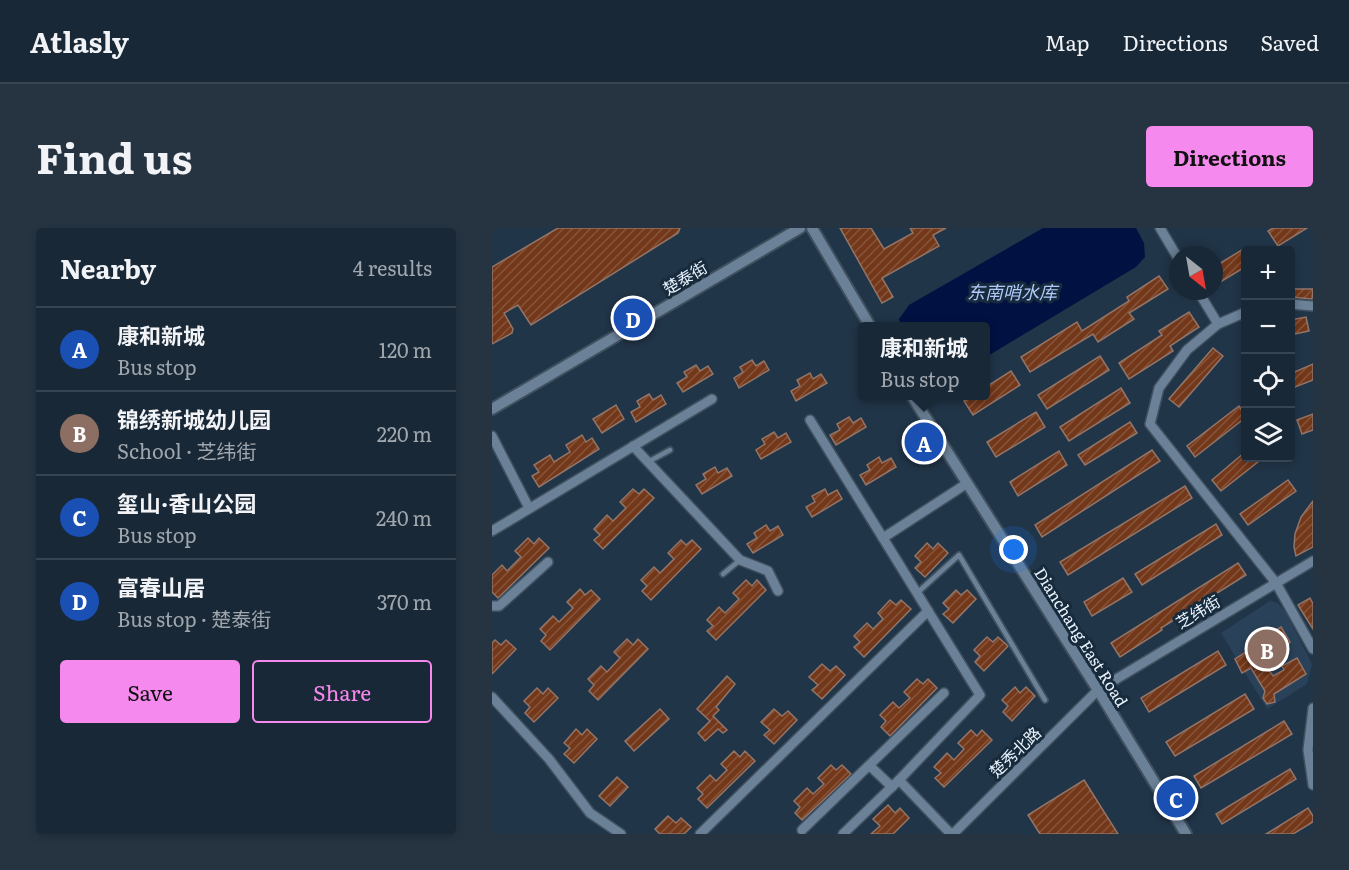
<!DOCTYPE html>
<meta charset="utf-8">
<style>
:root{--surface:#192836;--page:#263442;--text:#f1f3f6;--muted:#9fa6ad;--line:#374451;--accent:#f689ed}
body{margin:0;font-family:Literata,"Noto Sans SC",serif;background:var(--page);color:var(--text)}
.controls{position:absolute;right:18px;top:18px;display:grid;overflow:hidden;border-radius:6px;box-shadow:0 3px 9px #0003}
.controls button{width:54px;height:54px;display:grid;place-items:center;padding:0;border:0;border-bottom:2px solid var(--line);background:var(--surface);color:var(--text);font:30px sans-serif}
.compass{position:absolute;left:677px;top:18px;width:54px;height:54px;border-radius:50%;background:var(--surface);box-shadow:0 3px 9px #0003;rotate:149deg}
.you{position:absolute;left:522px;top:322px;width:21px;height:21px;margin:-15px;border:4px solid #fff;border-radius:50%;background:#1a73e8;box-shadow:0 0 0 9px #1a73e833}
.badge{display:grid;place-items:center;width:39px;height:39px;border-radius:50%;background:var(--accent);color:#fff;font-size:20px;font-weight:700}
.pin{position:absolute;translate:-50% -50%;border:3px solid #fff;box-shadow:0 2px 6px #0006}
.popup{position:absolute;left:366px;top:94px;width:132px;height:78px;box-sizing:border-box;display:grid;place-content:center;border-radius:6px;background:var(--surface);filter:drop-shadow(0 2px 4px #0005);font-size:20px;white-space:nowrap;color:var(--muted)}
.popup b{font-size:22px;color:var(--text)}
.popup::after{content:'';position:absolute;left:50%;top:100%;margin-left:-12px;border:12px solid transparent;border-top-color:var(--surface)}
.list{margin:0;padding:0;list-style:none}
h2{display:flex;justify-content:space-between;align-items:center;height:78px;margin:0;padding:0 24px;font-size:26px}
h2 small{font-size:20px;font-weight:400;color:var(--muted)}
.list li{display:grid;grid-template-columns:39px 1fr auto;gap:18px;align-items:center;box-sizing:border-box;height:84px;padding:0 24px;border-top:2px solid var(--line)}
.list b{display:block;font-size:22px;white-space:nowrap}
.list p{margin:0;font-size:20px;white-space:nowrap;color:var(--muted)}
.list em{font-size:20px;font-style:normal;color:var(--muted)}
.actions{display:flex;gap:12px;padding:18px 24px}
.actions a{flex:1;padding:14px 0;border:2px solid var(--accent);border-radius:6px;text-align:center;font-size:21px;color:var(--accent)}
.actions .main{background:var(--accent);color:#111}
.icon{flex:none;width:33px;height:33px;fill:none;stroke:currentColor;stroke-width:2;stroke-linecap:round;stroke-linejoin:round}
.map{position:relative;flex:none;width:821px;height:606px;overflow:hidden;border-radius:6px}
header{display:flex;align-items:center;gap:36px;box-sizing:border-box;height:84px;padding:0 30px;background:var(--surface);border-bottom:2px solid var(--line)}
header strong{font-size:28px}
nav{display:flex;gap:33px;margin-inline-start:auto;font-size:21px}
.intro{display:flex;align-items:center;justify-content:space-between;box-sizing:border-box;height:144px;padding:0 36px}
h1{margin:0;font-size:42px}
.button{padding:15px 27px;border-radius:6px;background:var(--accent);color:#111;font-size:21px;font-weight:700}
main{display:flex;gap:36px;padding:0 36px}
aside{flex:1;background:var(--surface);border-radius:6px;box-shadow:0 3px 9px #0003}
.map>svg:first-child{display:block}
.built{fill:#2a4259}
.water{fill:#011142}
.building{fill:url(#building-hatch);stroke:#937568;stroke-width:1.5}
.lines{fill:none;stroke-linecap:round;stroke-linejoin:round}
.service-casing{stroke:#3f505f;stroke-width:8}
.minor-casing{stroke:#3f505f;stroke-width:12}
.tertiary-casing{stroke:#3f505f;stroke-width:14}
.service{stroke:#6b8197;stroke-width:4.5}
.minor{stroke:#6b8197;stroke-width:9}
.tertiary{stroke:#6b8197;stroke-width:10}
.labels{text-anchor:middle;stroke-width:6;stroke-linejoin:round;paint-order:stroke}
.street-label{font-size:16px;fill:#eaf4fe;stroke:#172b3d}
.water-label{font-size:18px;font-style:italic;fill:#b0cafb;stroke:#172b3d}
</style>
<header>
<strong>Atlasly</strong>
<nav><a>Map</a><a>Directions</a><a>Saved</a></nav>
</header>
<div class="intro"><h1>Find us</h1><a class="button">Directions</a></div>
<main>
<aside>
<h2>Nearby<small>4 results</small></h2>
<ul class="list">
<li><span class="badge" style="background:#1a4fb4">A</span><div><b>康和新城</b><p>Bus stop</p></div><em>120 m</em></li>
<li><span class="badge" style="background:#8d6e63">B</span><div><b>锦绣新城幼儿园</b><p>School · 芝纬街</p></div><em>220 m</em></li>
<li><span class="badge" style="background:#1a4fb4">C</span><div><b>玺山·香山公园</b><p>Bus stop</p></div><em>240 m</em></li>
<li><span class="badge" style="background:#1a4fb4">D</span><div><b>富春山居</b><p>Bus stop · 楚泰街</p></div><em>370 m</em></li>
</ul>
<div class="actions"><a class="main">Save</a><a>Share</a></div>
</aside>
<div class="map">
<svg width="821" height="606" viewBox="0 0 821 606">
<defs>
<pattern id="building-hatch" width="6" height="6" patternUnits="userSpaceOnUse" patternTransform="scale(1.5)"><rect width="6" height="6" fill="#73371a"/><path d="M-1 1l2-2M0 6l6-6M5 7l2-2" fill="none" stroke="#87553c"/></pattern>
</defs>
<rect width="100%" height="100%" fill="#213548"/>
<path class="built" d="M778 373 786 375 794 385 820 436 815 456 775 481 729 405Z"/>
<path class="water" d="M551 0H644L652 15 653 29 644 39 494 129V98H409L407 91 417 77Z"/>
<g class="building">
<path d="M66 0H188L186 5 39 97 26 77 12 85 21 101 20 105 0 116V39Z"/>
<path d="M348 0H379L392 21 421 5 418 0H454L441 7 447 18 390 50 401 69 390 75Z"/>
<path d="M781 0H815L786 18 776 3Z"/>
<path d="M753 20V39L725 56 722 51V39Z"/>
<path d="M667 48 676 61 637 85 642 91 606 114 601 106 538 144 529 129 585 94 590 103 637 73 635 69Z"/>
<path d="M799 61H821L820 71 799 69Z"/>
<path d="M697 84 707 99 678 118 681 123 637 151 627 135 670 107 667 103Z"/>
<path d="M814 89 817 103 798 107V92Z"/>
<path d="M721 120 731 128 687 179 677 171Z"/>
<path d="M608 128 617 142 555 181 546 167Z"/>
<path d="M260 132 264 138 272 133 277 142 247 160 242 150 251 144 248 139Z"/>
<path d="M821 136V152L798 161V146Z"/>
<path d="M204 137 208 143 216 138 221 146 191 164 185 155 195 149 192 144Z"/>
<path d="M519 143 528 157 481 187 472 173 481 168H494V159Z"/>
<path d="M318 145 321 151 329 146 335 155 304 173 299 163 308 158 305 152Z"/>
<path d="M629 160 638 175 577 213 568 199Z"/>
<path d="M157 166 161 172 169 167 174 176 144 194 139 184 148 179 145 173Z"/>
<path d="M124 177 132 191 110 205 101 191Z"/>
<path d="M747 178 753 187V190L703 229 695 218Z"/>
<path d="M544 184 553 199 504 229 495 214Z"/>
<path d="M821 186V202L810 206 805 192Z"/>
<path d="M357 189 361 195 369 190 374 199 344 217 338 207 348 202 345 196Z"/>
<path d="M638 194 645 205 593 237 586 227Z"/>
<path d="M282 204 286 210 294 205 299 214 269 231 264 222 273 216 270 211Z"/>
<path d="M90 207 94 214 100 210 107 221 47 259 40 248 47 244 42 237 58 227 62 234 78 224 74 217Z"/>
<path d="M660 222 668 233 550 309 543 297Z"/>
<path d="M567 223 575 237 526 268 518 254Z"/>
<path d="M753 224V230H771L729 263 720 252Z"/>
<path d="M387 229 390 235 399 230 404 239 374 257 368 247 378 242 375 237Z"/>
<path d="M223 239 226 245 235 240 240 248 210 266 204 257 214 251 211 246Z"/>
<path d="M796 252 804 263 756 297 748 286Z"/>
<path d="M693 258 700 270 576 347 568 334Z"/>
<path d="M141 261 147 266 152 261 162 270 111 321 102 312 108 307 102 301 115 287 121 293 134 280 128 274Z"/>
<path d="M333 261 336 267 345 262 350 271 320 289 314 279 323 274 320 268Z"/>
<path d="M821 273V319L804 328 802 319 803 306 809 289Z"/>
<path d="M724 296 730 307 650 357 643 346Z"/>
<path d="M274 297 278 303 286 298 291 307 261 325 255 316 265 310 262 305Z"/>
<path d="M36 310 42 316 47 310 57 320 6 370 0 364V347L10 337 15 343 29 329 23 323Z"/>
<path d="M189 312 194 317 200 312 209 321 159 372 150 363 155 358 149 352 162 339 168 345 182 331 176 325Z"/>
<path d="M435 315 441 321 446 315 456 325 433 349 423 340 429 334 423 328Z"/>
<path d="M746 335 754 347 669 400 670 402 628 429 619 415Z"/>
<path d="M631 350 640 364 600 388 592 374Z"/>
<path d="M254 352 260 358 265 352 274 362 224 412 215 403 221 398 215 392 227 379 233 385 247 371 241 365Z"/>
<path d="M88 361 93 367 99 362 108 371 58 422 49 413 54 407 48 401 61 388 67 394 81 380 75 374Z"/>
<path d="M464 362 469 367 475 362 484 371 461 395 451 386 457 381 451 375Z"/>
<path d="M818 370 821 376V401L806 377Z"/>
<path d="M398 372 404 377 409 372 419 381 372 429 362 419 368 414 362 408 375 395 381 401 391 391 386 385Z"/>
<path d="M789 399 798 414 794 420 772 434 781 448 792 442 790 438 805 430 814 446 782 466 783 474 775 476 771 470 773 463 759 440 750 445 743 431 760 420 759 417Z"/>
<path d="M495 409 501 414 506 409 516 418 492 443 483 434 488 428 482 422Z"/>
<path d="M135 411 141 417 146 411 156 421 106 472 97 463 102 457 96 451 109 438 115 444 128 430 122 424Z"/>
<path d="M3 412 9 417 14 412 24 421 0 446V415Z"/>
<path d="M726 423 734 437 657 484 649 470Z"/>
<path d="M330 436 338 443 344 438 353 447 330 471 320 462 326 457 317 449Z"/>
<path d="M235 448 243 456 224 479 227 482 221 488 235 502 231 505 226 501 213 513 206 505 218 493 205 481Z"/>
<path d="M425 451 431 456 436 451 445 460 398 508 389 499 394 493 388 487 401 474 407 480 418 470 412 464Z"/>
<path d="M523 459 528 465 534 459 543 468 520 493 511 484 516 478 510 472Z"/>
<path d="M45 460 51 466 56 460 66 470 42 494 33 485 38 479 32 473Z"/>
<path d="M753 466 762 481 683 528 674 514Z"/>
<path d="M168 481 177 491 142 523 133 513Z"/>
<path d="M282 481 290 488 296 483 305 492 282 516 272 507 278 502 269 494Z"/>
<path d="M792 493 800 506 709 560 702 548Z"/>
<path d="M84 501 90 507 95 501 105 511 82 535 72 526 78 520 72 515Z"/>
<path d="M479 502 485 508 490 502 500 512 452 559 443 550 449 545 442 539 455 525 462 532 472 521 466 515Z"/>
<path d="M242 523 248 529 253 523 263 533 215 580 206 571 211 566 205 560 218 547 224 553 235 542 229 536Z"/>
<path d="M339 537 344 542 350 537 359 546 310 592 303 585 308 579 302 573 315 560 321 566 332 556 326 550Z"/>
<path d="M798 541 804 551 730 596 724 586Z"/>
<path d="M125 549 136 559 118 578 107 568Z"/>
<path d="M592 552 626 606H548L536 587Z"/>
<path d="M396 577 403 585 408 580 417 590 401 606H379L388 598 381 591Z"/>
<path d="M816 580 821 588V594L801 606H774Z"/>
<path d="M176 588 184 595 189 590 199 599 192 606H168L163 601Z"/>
</g>
<g class="lines">
<g class="service-casing">
<g id="service">
<path d="M156 234 178 222"/>
<path d="M231 346 248 332"/>
<path d="M425 365 467 327 553 472"/>
</g>
</g>
<g class="minor-casing">
<g id="minor">
<path d="M668 0 686 30"/>
<path d="M706 63 726 96"/>
<path d="M798 76 821 78"/>
<path d="M754 84 726 96 695 122 667 160 658 196 784 355 821 421"/>
<path d="M318 192 488 467 407 552 351 606"/>
<path d="M0 208 37 280"/>
<path d="M141 218 248 332 276 343 286 363"/>
<path d="M0 303 220 171"/>
<path d="M391 310 474 256"/>
<path d="M0 378H7L56 334"/>
<path d="M0 469 57 531 98 585 129 606"/>
<path d="M821 480 816 522 821 557"/>
<path d="M378 538 400 559"/>
<path d="M407 552 459 606"/>
<path d="M310 602 452 465"/>
<path d="M208 606 436 383"/>
<path d="M461 606 606 462 821 333"/>
</g>
</g>
<g class="tertiary-casing">
<g id="tertiary">
<path d="M320 0 378 98"/>
<path d="M420 168 606 462 694 606"/>
<path d="M0 181 308 0"/>
</g>
</g>
<use href="#service" class="service"/>
<use href="#minor" class="minor"/>
<use href="#tertiary" class="tertiary"/>
</g>
<g class="labels">
<g class="street-label">
<text transform="translate(193 50) rotate(-31)" y="6">楚泰街</text>
<text transform="translate(706 384) rotate(-31)" y="6">芝纬街</text>
<text transform="translate(589 409) rotate(58)" y="6">Dianchang East Road</text>
<text transform="translate(523 524) rotate(-44)" y="6">楚秀北路</text>
</g>
<g class="water-label">
<text x="520" y="71">东南哨水库</text>
</g>
</g>
</svg>
<div class="controls">
<button>+</button>
<button>−</button>
<button><svg class="icon" aria-label="locate" viewBox="0 0 24 24"><circle cx="12" cy="12" r="6"/><path d="M12 2v4M12 18v4M2 12h4M18 12h4"/></svg></button>
<button><svg class="icon" aria-label="layers" viewBox="0 0 24 24"><path d="M12 4l9 5-9 5-9-5zM3 14l9 5 9-5"/></svg></button>
</div>
<svg class="compass" viewBox="-18 -18 36 36"><path d="M0-13l5 13h-10z" fill="#e53935"/><path d="M0 13l5-13h-10z" fill="#9fa6ad"/></svg>
<div class="you"></div>
<div class="pin badge" style="left:432px;top:214px;background:#1a4fb4">A</div>
<div class="popup"><b>康和新城</b>Bus stop</div>
<div class="pin badge" style="left:775px;top:421px;background:#8d6e63">B</div>
<div class="pin badge" style="left:684px;top:570px;background:#1a4fb4">C</div>
<div class="pin badge" style="left:141px;top:90px;background:#1a4fb4">D</div>
</div>
</main>
